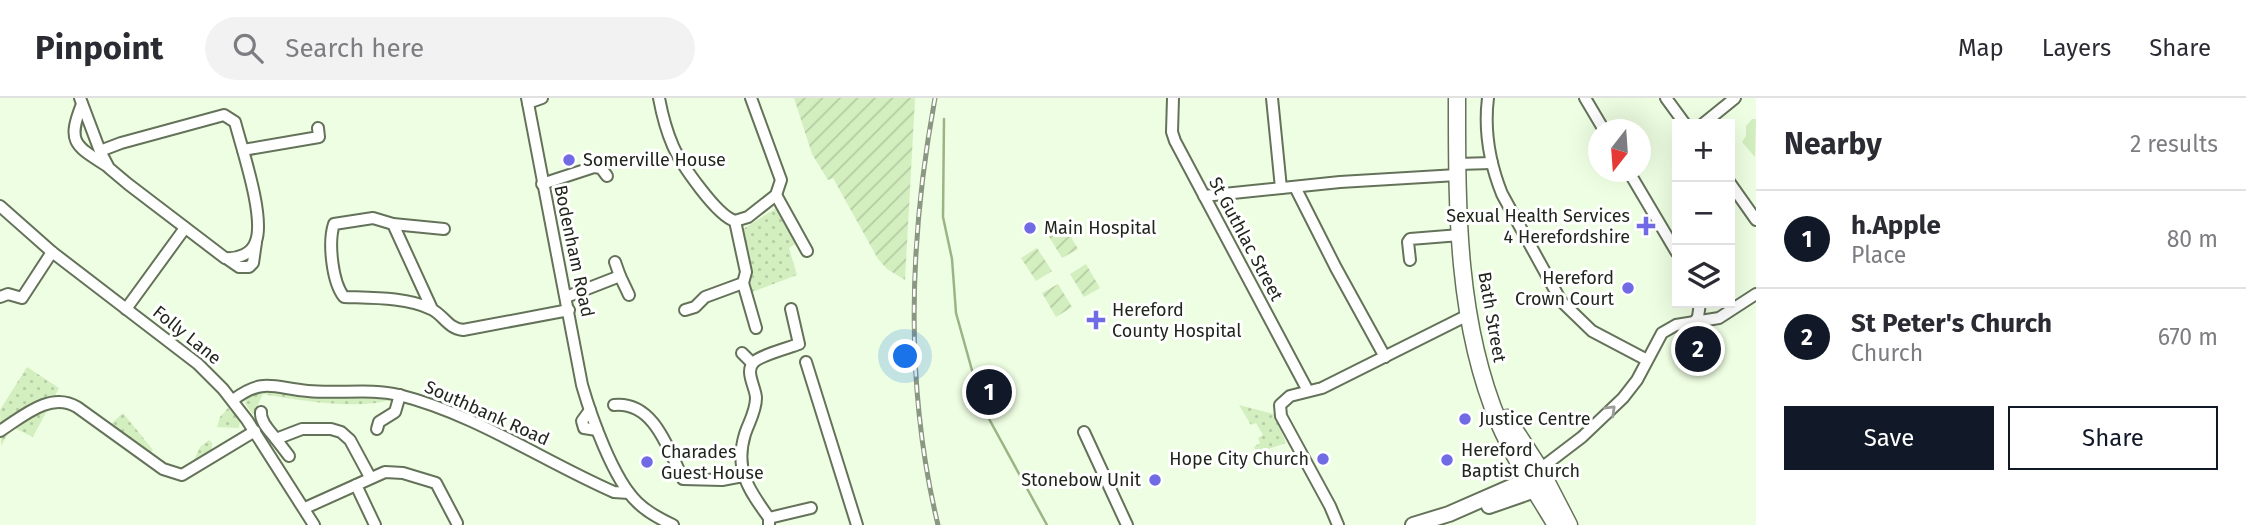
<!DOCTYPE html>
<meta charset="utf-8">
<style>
:root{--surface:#fff;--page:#f2f2f3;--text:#2b2b33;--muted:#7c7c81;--line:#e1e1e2;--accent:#111827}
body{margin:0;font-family:"Fira Sans",sans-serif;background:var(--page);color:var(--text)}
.controls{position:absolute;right:21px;top:21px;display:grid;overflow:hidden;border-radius:0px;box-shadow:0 7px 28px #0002}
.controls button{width:63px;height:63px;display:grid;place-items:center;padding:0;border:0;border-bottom:2px solid var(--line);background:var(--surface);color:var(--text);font:35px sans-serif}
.compass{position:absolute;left:1588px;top:21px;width:63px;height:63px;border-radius:50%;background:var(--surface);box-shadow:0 7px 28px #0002;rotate:197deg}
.you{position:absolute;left:906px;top:259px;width:24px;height:24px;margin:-18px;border:5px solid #fff;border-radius:50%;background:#1a73e8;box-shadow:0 0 0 10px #1a73e833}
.badge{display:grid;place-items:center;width:46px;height:46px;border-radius:50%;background:var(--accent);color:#fff;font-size:23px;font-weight:700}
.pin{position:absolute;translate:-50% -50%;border:4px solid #fff;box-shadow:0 2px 7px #0006}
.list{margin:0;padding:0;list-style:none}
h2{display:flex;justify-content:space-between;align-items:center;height:91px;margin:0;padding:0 28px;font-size:30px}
h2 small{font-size:23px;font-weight:400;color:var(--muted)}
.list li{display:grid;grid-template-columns:46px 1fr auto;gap:21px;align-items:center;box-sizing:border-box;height:98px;padding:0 28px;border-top:2px solid var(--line)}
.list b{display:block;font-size:26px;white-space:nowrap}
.list p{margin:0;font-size:23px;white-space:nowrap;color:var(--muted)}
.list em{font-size:23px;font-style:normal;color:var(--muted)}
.actions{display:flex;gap:14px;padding:21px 28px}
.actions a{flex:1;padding:16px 0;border:2px solid var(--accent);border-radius:0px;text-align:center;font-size:24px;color:var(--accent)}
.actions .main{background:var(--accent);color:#fff}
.icon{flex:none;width:38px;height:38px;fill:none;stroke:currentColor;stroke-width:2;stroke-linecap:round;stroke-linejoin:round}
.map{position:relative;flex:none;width:1756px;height:427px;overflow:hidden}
header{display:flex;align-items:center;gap:42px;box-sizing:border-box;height:98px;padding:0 35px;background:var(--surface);border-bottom:2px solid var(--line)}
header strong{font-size:33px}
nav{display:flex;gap:38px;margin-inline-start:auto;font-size:24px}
.search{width:490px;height:63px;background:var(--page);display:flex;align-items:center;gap:18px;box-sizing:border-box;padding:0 24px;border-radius:38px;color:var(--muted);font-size:26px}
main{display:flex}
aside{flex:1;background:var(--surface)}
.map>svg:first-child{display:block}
.grass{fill:url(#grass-dots)}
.garden{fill:url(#garden-furrows)}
.pitch{fill:#d3eebf}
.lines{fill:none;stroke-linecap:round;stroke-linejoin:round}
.stream{stroke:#9ab485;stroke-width:2.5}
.minor-casing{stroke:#64725a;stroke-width:14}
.major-casing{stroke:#64725a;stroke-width:18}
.highway-casing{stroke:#64725a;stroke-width:19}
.minor{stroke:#fff;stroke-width:10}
.major{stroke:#fff;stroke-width:14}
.highway{stroke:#fff;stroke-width:16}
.rail-casing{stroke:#8c9783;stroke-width:5}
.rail{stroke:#fff;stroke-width:2.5;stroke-dasharray:8;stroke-linecap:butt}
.oneway{stroke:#9b9d99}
.poi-dot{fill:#716ae5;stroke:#fff;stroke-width:2.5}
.labels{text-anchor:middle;stroke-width:6;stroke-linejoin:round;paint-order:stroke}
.poi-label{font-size:18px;fill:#21261c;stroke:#fff;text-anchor:start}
.street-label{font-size:18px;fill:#21261c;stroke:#fff}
</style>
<header>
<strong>Pinpoint</strong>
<div class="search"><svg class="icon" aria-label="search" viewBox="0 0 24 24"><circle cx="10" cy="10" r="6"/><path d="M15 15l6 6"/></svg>Search here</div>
<nav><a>Map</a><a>Layers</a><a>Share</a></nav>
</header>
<main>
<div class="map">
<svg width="1756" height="427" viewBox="0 0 1756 427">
<defs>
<pattern id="grass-dots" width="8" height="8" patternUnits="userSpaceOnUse" patternTransform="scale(1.75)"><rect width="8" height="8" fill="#d3eebf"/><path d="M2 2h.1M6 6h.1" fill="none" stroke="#b5cca4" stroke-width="1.8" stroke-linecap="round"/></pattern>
<pattern id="garden-furrows" width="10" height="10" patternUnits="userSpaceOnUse" patternTransform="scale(1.75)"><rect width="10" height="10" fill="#d3eebf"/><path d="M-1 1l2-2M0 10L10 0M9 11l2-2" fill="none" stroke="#b5cca4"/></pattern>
</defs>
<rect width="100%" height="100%" fill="#eefee2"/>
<g class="grass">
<path d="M778 109 799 144 789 150 797 177 752 194 740 133Z"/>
<path d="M27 269 59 290 33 339 12 329 1 348 0 312Z"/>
<path d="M271 292 397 300C360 313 302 303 263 296L253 317 245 305 247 298Z"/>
<path d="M1239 307 1274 316 1286 345 1257 355 1254 349 1260 345 1258 340 1263 337 1256 325 1251 327Z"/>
<path d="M228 310 240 322 239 330 217 329 220 319Z"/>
<path d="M123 315 153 352 151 354 111 326Z"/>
<path d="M209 342 212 345V352L193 364 200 349Z"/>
</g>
<g class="garden">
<path d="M794 0H915L905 182 887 171 878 161 833 80 828 82 812 56Z"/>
<path d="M1064 127 1078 151 1062 160 1048 137Z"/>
<path d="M1037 150 1052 173 1036 183 1021 160Z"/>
<path d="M1086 166 1100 190 1084 199 1070 176Z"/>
<path d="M1058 186 1072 209 1056 219 1042 195Z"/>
</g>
<path class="pitch" d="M1752 21H1756L1755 59 1742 44 1746 38V28Z"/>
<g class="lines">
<path class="stream" d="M944 21 943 119 952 161 956 215 982 308 1047 427"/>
<g class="minor-casing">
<g id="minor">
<path d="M80 0 100 53 121 45 224 17 235 24C242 51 265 118 256 143 252 156 238 161 225 160L128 86 109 70 100 53"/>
<path d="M527 0 582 287C591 318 613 381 637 404 647 414 660 421 673 427"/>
<path d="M659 0C662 16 666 32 673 48 681 66 717 118 735 123L746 174 743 185 756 230"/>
<path d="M1173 0 1172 34 1175 43 1308 293"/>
<path d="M1272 0 1281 90"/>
<path d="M1488 0C1484 32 1490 66 1502 96L1561 203 1592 233 1647 262"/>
<path d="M1585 0 1604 32"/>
<path d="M1666 0 1685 26"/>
<path d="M528 5 542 0"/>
<path d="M82 6C67 44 74 47 107 68"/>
<path d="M1703 26 1735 0"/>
<path d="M243 52 319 39 318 30"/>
<path d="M1457 66 1492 65"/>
<path d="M1629 74 1677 155"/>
<path d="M1730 85 1756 122"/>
<path d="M542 86 594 69 601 70 607 78"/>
<path d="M1295 89 1336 170 1385 259"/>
<path d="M776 97 807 153"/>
<path d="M1204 98 1340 84 1457 77"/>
<path d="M0 108 52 154 198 266 223 291 247 322 314 427"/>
<path d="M735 123 748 119 776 97 781 82 751 0"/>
<path d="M393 126 444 131"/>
<path d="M226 160 239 169H249L253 165 256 144"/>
<path d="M1410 162 1408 144 1410 141 1460 137"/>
<path d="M615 164 620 178"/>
<path d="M0 199 8 196 22 200 52 154"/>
<path d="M566 199 620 178 629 197"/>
<path d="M126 211 185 130"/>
<path d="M432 211 393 126 373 120 334 126C328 144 332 184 344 199 370 200 407 199 431 211 444 217 447 230 463 232L569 212"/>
<path d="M685 212 695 209 705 199 743 185"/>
<path d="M1694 225 1698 219 1700 205"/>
<path d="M742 255 752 265"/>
<path d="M806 264 857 427"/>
<path d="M233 302C263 279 274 290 308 293 338 296 371 290 399 297 475 316 543 363 614 394L629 395"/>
<path d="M614 307C654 303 668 351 683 381L722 382 743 378"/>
<path d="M590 312 582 323 584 330 597 332"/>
<path d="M261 314C260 324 270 333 276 341"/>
<path d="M377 331 379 324 395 314 400 297"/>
<path d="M0 333C22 319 50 293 77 309L163 371 182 377 255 333"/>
<path d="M1084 334 1127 427"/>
<path d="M289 358 276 341 302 331H331L341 334 350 342 370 379"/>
<path d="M1540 371 1582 339 1623 300 1637 282 1662 235 1676 227 1719 220 1756 196"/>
<path d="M356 387 375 427"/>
<path d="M305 410 385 374 403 375 436 385 457 425"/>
<path d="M769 420 811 410"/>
<path d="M769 427V420C749 392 734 372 745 336 749 324 756 313 756 300 756 290 744 273 754 264 761 257 788 250 799 246L791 211"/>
<path d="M1338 427 1330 408 1281 318 1280 307 1290 298 1322 290 1468 217"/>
</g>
</g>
<g class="major-casing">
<g id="major">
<path d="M1489 408 1535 392"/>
<path d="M1413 427 1449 416 1529 381"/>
</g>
</g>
<g class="highway-casing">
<g id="highway">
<path d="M1457 0C1457 109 1456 223 1499 325 1514 360 1536 394 1556 427"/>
<path d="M1507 320 1540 371 1569 427"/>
</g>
</g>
<use href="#minor" class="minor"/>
<use href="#major" class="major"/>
<use href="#highway" class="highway"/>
<g class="rail-casing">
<path id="rail" d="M935 0C909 142 904 286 938 427"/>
</g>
<use href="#rail" class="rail"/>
</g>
<defs><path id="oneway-chevron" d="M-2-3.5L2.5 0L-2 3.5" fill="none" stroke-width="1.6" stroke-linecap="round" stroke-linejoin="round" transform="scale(1.75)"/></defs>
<use class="oneway" href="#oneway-chevron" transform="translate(1611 312) rotate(-44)"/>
<g class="poi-dot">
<circle cx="569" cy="62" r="7"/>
<path d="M1642.5 117.5h7v7h7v7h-7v7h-7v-7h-7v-7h7z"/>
<circle cx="1030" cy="130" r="7"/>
<circle cx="1628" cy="190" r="7"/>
<path d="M1092.5 211.5h7v7h7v7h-7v7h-7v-7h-7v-7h7z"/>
<circle cx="1465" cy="321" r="7"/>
<circle cx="1323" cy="361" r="7"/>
<circle cx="1447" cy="362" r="7"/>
<circle cx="647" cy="364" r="7"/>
<circle cx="1155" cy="382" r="7"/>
</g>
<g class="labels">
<g class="poi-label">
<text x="583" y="68">Somerville House</text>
<text x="1630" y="124" text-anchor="end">Sexual Health Services<tspan x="1630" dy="21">4 Herefordshire</tspan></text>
<text x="1044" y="136">Main Hospital</text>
<text x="1614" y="186" text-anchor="end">Hereford<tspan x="1614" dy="21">Crown Court</tspan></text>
<text x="1112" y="218">Hereford<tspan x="1112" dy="21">County Hospital</tspan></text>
<text x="1479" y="327">Justice Centre</text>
<text x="1461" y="358">Hereford<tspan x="1461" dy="21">Baptist Church</tspan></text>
<text x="661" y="360">Charades<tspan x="661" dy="21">Guest House</tspan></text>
<text x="1309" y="367" text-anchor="end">Hope City Church</text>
<text x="1141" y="388" text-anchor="end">Stonebow Unit</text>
</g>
<g class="street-label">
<text transform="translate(1246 141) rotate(62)" y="6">St Guthlac Street</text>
<text transform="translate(574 153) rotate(78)" y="6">Bodenham Road</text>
<text transform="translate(1492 219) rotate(80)" y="6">Bath Street</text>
<text transform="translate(187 237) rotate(39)" y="6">Folly Lane</text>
<text transform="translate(487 315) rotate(24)" y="6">Southbank Road</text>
</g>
</g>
</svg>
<div class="controls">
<button>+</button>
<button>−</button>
<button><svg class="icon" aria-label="layers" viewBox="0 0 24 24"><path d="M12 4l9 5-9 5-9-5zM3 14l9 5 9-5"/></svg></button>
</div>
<svg class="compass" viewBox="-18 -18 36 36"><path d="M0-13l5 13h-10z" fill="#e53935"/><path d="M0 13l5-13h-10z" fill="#7c7c81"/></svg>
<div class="you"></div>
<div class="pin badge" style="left:989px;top:294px">1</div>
<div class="pin badge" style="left:1698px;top:251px">2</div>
</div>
<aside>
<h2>Nearby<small>2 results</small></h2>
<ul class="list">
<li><span class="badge">1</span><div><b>h.Apple</b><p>Place</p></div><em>80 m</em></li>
<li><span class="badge">2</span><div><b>St Peter's Church</b><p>Church</p></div><em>670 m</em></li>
</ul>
<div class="actions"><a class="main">Save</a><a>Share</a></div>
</aside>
</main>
